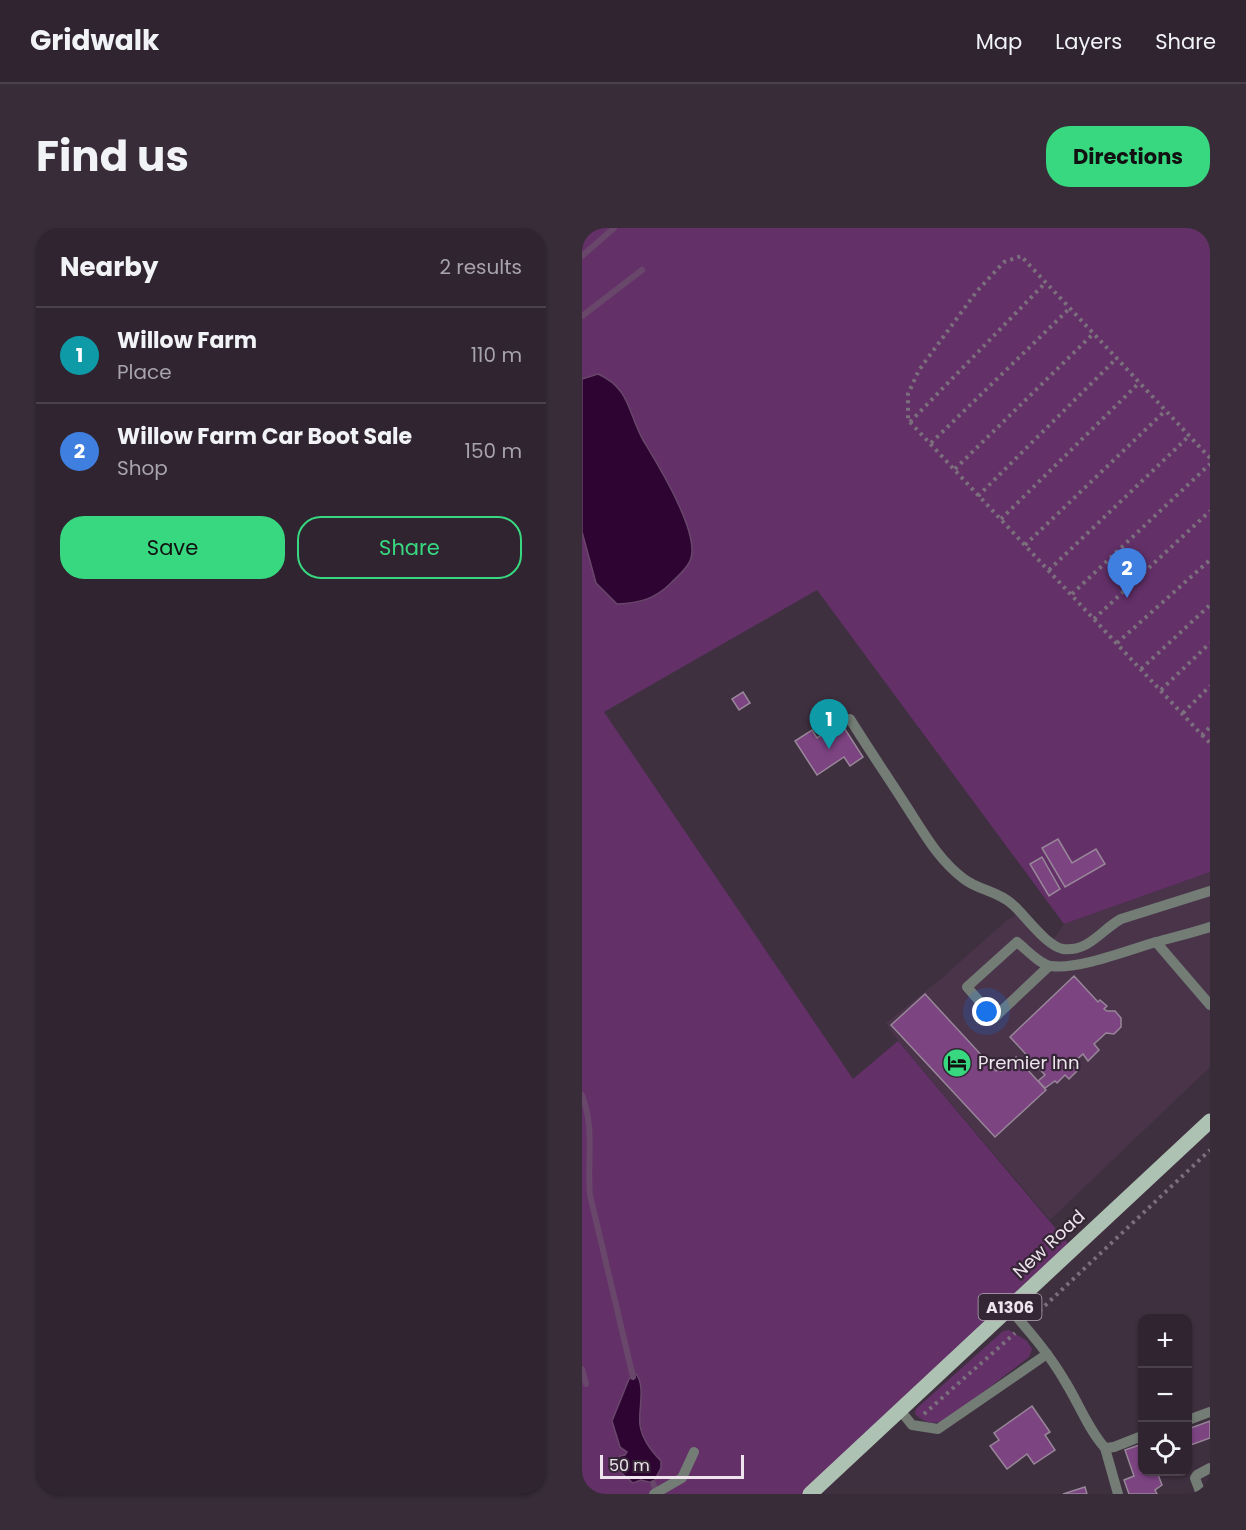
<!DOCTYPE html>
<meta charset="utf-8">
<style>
:root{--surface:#2f2430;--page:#372c38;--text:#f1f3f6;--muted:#a7a4ab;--line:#4a414c;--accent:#38d880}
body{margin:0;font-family:Poppins,sans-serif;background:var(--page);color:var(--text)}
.controls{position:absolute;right:18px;bottom:18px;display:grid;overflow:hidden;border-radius:12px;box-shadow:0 2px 4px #0004}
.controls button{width:54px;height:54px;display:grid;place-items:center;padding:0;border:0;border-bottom:2px solid var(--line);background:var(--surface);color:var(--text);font:30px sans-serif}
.scale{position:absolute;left:18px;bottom:15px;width:144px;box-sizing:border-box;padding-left:6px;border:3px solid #eee4ee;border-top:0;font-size:16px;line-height:21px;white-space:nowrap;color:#eee4ee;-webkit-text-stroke:4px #352636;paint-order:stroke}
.you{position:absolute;left:405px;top:784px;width:21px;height:21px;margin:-15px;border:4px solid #fff;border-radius:50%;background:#1a73e8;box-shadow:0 0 0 9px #1a73e833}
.badge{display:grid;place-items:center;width:39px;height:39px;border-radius:50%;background:var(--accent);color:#fff;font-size:20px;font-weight:700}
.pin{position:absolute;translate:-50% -50px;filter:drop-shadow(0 2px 3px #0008)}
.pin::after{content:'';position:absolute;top:32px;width:21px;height:18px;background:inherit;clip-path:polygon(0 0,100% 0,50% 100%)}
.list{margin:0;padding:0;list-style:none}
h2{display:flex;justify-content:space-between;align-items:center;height:78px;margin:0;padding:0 24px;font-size:26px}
h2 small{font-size:20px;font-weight:400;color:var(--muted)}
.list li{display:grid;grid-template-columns:39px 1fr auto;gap:18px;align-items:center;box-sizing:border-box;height:96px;padding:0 24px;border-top:2px solid var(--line)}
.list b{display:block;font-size:22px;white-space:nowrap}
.list p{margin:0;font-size:20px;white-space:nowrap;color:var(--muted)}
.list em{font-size:20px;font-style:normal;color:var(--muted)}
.actions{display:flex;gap:12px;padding:18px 24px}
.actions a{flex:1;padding:14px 0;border:2px solid var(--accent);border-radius:24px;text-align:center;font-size:21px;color:var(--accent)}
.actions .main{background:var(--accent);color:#111}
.icon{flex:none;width:33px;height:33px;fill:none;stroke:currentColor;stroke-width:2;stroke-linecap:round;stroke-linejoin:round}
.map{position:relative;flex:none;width:628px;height:1266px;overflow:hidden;border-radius:24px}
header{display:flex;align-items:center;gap:36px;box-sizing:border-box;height:84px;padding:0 30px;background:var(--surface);border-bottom:2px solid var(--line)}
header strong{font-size:28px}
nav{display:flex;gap:33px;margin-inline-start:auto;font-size:21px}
.intro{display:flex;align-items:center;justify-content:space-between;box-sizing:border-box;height:144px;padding:0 36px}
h1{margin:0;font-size:42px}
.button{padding:15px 27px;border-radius:24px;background:var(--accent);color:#111;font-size:21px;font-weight:700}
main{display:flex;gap:36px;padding:0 36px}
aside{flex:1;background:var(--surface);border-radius:24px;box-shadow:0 2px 4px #0004}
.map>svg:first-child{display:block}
.built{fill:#49344a}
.green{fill:#633068}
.water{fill:#2e0432;stroke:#68476a;stroke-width:1.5}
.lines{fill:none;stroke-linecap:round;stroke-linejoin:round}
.stream{stroke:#68476a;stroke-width:6}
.building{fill:#7d4482;stroke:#988699;stroke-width:1.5}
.path{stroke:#7c6f7d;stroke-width:4;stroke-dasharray:3 4.5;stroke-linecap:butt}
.lane{stroke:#737c75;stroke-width:10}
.primary{stroke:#aec2b3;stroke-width:15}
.labels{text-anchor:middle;stroke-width:4.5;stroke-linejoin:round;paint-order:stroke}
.shield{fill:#352636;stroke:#b6abb7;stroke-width:1.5}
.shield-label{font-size:16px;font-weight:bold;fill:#eee4ee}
.poi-label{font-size:18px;fill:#eee4ee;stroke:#352636;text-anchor:start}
.street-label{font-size:18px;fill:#eee4ee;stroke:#352636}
</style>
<header>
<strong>Gridwalk</strong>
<nav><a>Map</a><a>Layers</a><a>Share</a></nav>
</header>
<div class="intro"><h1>Find us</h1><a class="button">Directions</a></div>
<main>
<aside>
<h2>Nearby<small>2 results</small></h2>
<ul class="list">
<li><span class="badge" style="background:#0f9aa8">1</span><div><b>Willow Farm</b><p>Place</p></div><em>110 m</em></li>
<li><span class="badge" style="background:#3f7fe0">2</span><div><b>Willow Farm Car Boot Sale</b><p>Shop</p></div><em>150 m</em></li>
</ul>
<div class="actions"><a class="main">Save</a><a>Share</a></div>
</aside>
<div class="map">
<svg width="628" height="1266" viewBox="0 0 628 1266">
<rect width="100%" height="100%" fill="#3f3040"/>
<path class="built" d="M628 644V839L468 992 316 813 304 795 360 750 425 692 438 685 469 715 482 696Z"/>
<g class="green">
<path d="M0 0H628V644L482 696 235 362 22 484 271 851 316 813 491 1021 228 1266H0Z"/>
<path d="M427 1102 445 1113 450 1121 447 1129 363 1193C349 1196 344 1196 333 1186L334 1181 421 1103Z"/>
</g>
<g class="water">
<path d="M16 146C48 160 46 185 61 212 75 235 117 303 109 330 107 339 96 348 89 355 73 371 58 375 35 376L14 355 0 304V151Z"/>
<path d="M54 1146C64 1158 56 1182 58 1197 60 1211 69 1223 79 1233V1240L71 1255 59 1252 51 1255 35 1241 34 1234 38 1228 43 1227 45 1224 38 1219 30 1193 47 1151Z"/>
</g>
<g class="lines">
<g class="stream">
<path d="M0 28 32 0"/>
<path d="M0 88 60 42"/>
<path d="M0 867C13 900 5 933 8 967L51 1149"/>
<path d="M0 1141 4 1156"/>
<path d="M71 1255 75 1265"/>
</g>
</g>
<g class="building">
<path d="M161 464 168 475 157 482 150 471Z"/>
<path d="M259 495 281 529 268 538 262 529 235 547 213 513 230 502 235 510Z"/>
<path d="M476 611 490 635 514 621 523 636 483 659 460 620Z"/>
<path d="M460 629 478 661 467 668 448 636Z"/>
<path d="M492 748 516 774 518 772 525 778 522 781 525 783H533L539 790V799L532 806 524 805 512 816 517 822 506 833 501 826 489 837 495 843 487 851 483 847 475 855 473 853 463 860 456 853 463 847 428 809Z"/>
<path d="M343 766 414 843 417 840 419 843 434 829 464 862 413 909 309 797Z"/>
<path d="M450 1178 468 1204 463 1207 473 1222 452 1236 445 1226 425 1241 408 1218 417 1212 412 1205Z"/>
<path d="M628 1193V1210L606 1218V1201Z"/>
<path d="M560 1216V1244H575L580 1257 573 1262 575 1266H547L542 1252 552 1248 543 1222Z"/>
<path d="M503 1259 505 1266H481Z"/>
</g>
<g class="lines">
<g class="path">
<path d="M328 194 464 54"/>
<path d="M349 215 488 80"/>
<path d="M628 230 439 28 422 34 395 63 337 142 326 166V192L620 507 628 499"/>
<path d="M373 241 512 105"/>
<path d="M396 268 535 130"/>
<path d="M419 291 558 154"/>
<path d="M443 317 584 182"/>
<path d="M467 342 607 208"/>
<path d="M490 366 628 236"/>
<path d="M512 391 628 283"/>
<path d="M535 415 628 332"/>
<path d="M559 441 628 377"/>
<path d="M579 462 628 415"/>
<path d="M601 485 628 458"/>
<path d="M620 507 628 515"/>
<path d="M452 1088 628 922"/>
<path d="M342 1186 433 1105"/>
</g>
<g class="lane">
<path d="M268 491C286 520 305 548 323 576 340 602 356 632 382 651 396 662 416 663 430 676 443 687 464 718 481 721 507 724 519 702 539 691L628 663"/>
<path d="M574 714 628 777"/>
<path d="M467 738 412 790 385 759 435 714C444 721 457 736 469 738 496 742 547 722 574 714 592 709 610 705 628 699"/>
<path d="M427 1080C448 1104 468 1127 484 1155 497 1176 506 1201 523 1220L532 1219 560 1208"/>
<path d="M318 1182 330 1197 356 1201 465 1126"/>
<path d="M606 1192 628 1184"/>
<path d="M523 1220 536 1266"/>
<path d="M72 1266 100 1250 112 1224"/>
<path d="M619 1266 613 1250 615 1247 628 1240"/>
</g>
<path class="primary" d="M228 1266 628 893"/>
</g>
<defs>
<g id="hotel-disc" transform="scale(1.5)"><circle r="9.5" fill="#38d880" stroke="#352636"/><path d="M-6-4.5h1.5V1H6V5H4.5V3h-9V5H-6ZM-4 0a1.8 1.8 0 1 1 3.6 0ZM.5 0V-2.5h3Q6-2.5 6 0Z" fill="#111"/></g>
</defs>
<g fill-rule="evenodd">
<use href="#hotel-disc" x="375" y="835"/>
</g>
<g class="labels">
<rect class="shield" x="396.5" y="1066" width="63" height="26" rx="4.5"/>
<g class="shield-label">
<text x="428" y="1085">A1306</text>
</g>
<g class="poi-label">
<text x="396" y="841">Premier Inn</text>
</g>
<g class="street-label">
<text transform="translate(467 1016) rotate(-43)" y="6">New Road</text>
</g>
</g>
</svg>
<div class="controls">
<button>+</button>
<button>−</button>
<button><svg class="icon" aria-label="locate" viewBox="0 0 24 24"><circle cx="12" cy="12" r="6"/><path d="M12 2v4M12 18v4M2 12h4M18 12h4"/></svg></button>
</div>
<div class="scale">50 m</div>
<div class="you"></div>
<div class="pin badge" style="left:247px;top:521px;background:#0f9aa8">1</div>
<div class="pin badge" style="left:545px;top:370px;background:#3f7fe0">2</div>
</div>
</main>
